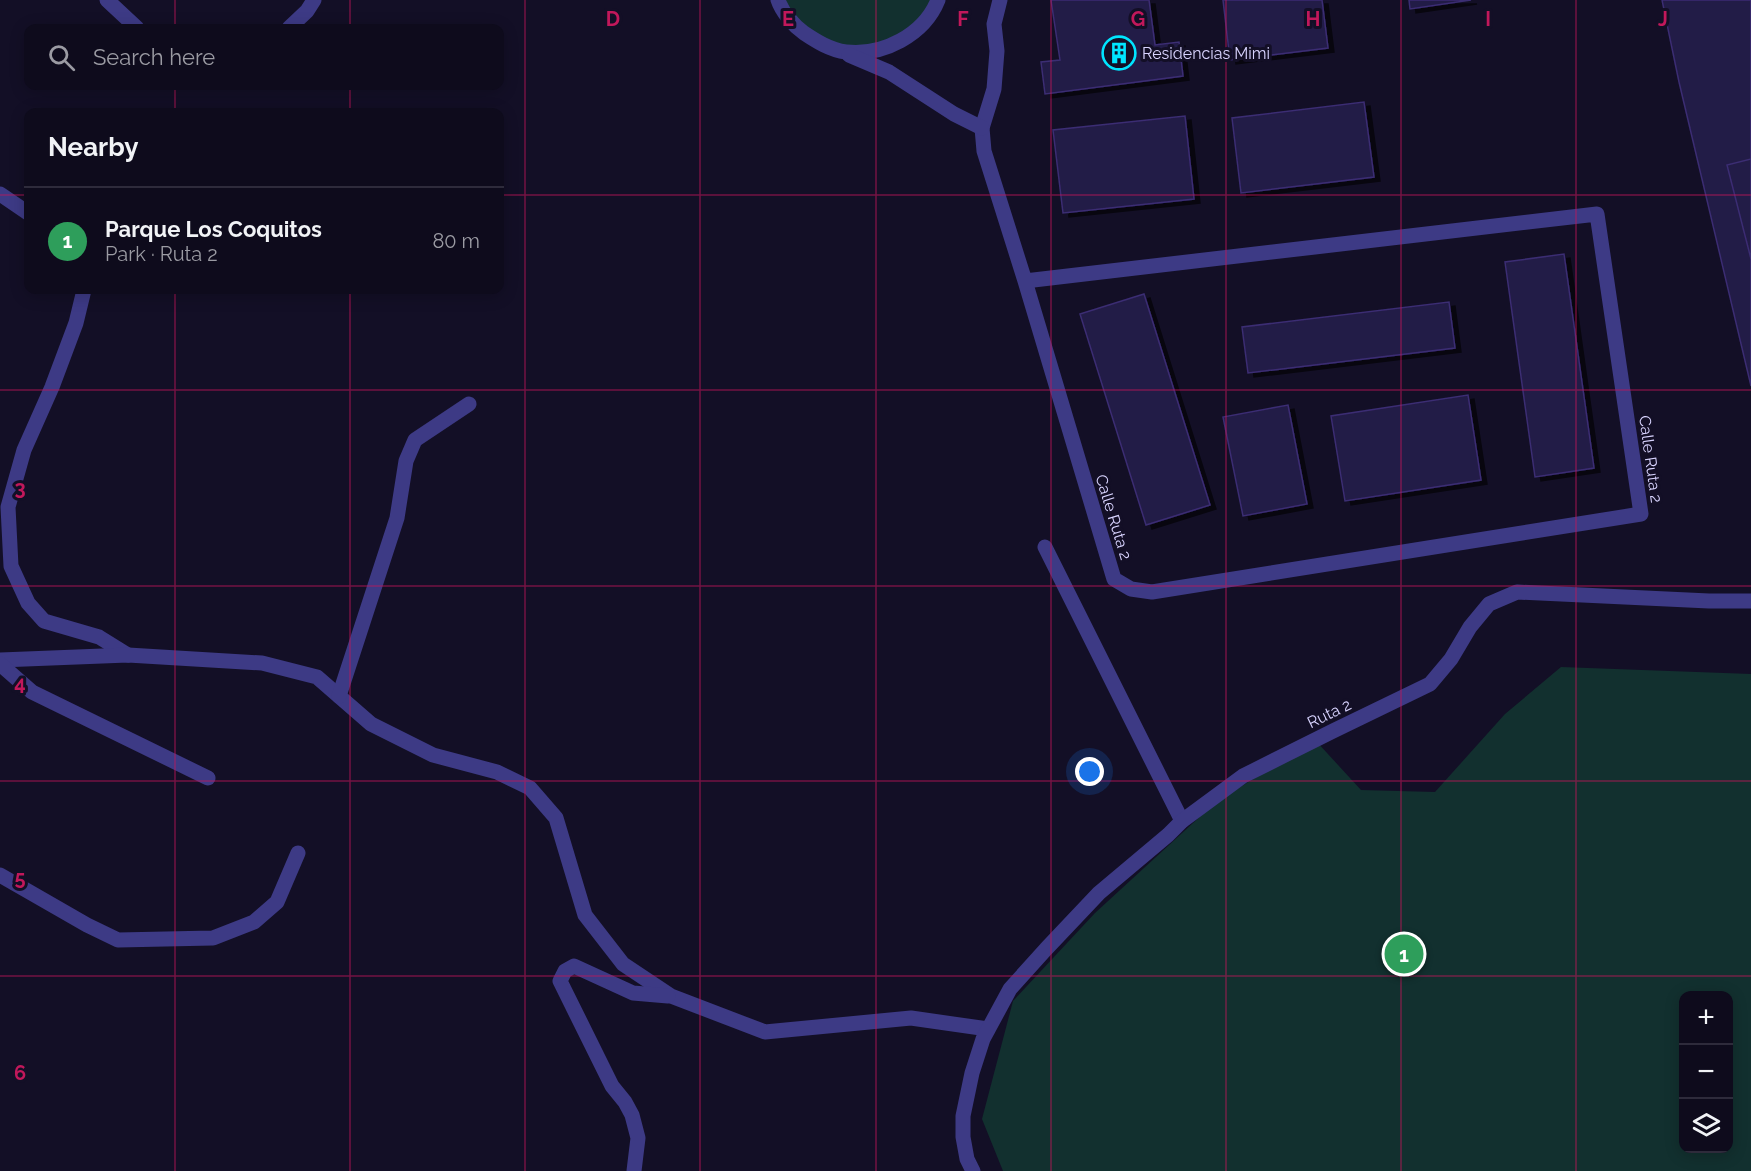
<!DOCTYPE html>
<meta charset="utf-8">
<style>
:root{--surface:#0e0b1c;--page:#1c1929;--text:#f1f3f6;--muted:#9b9ba3;--line:#2e2b3b;--accent:#db2777}
body{margin:0;font-family:Raleway,sans-serif;background:var(--page);color:var(--text)}
.controls{position:absolute;right:18px;bottom:18px;display:grid;overflow:hidden;border-radius:12px;box-shadow:0 3px 15px #0003}
.controls button{width:54px;height:54px;display:grid;place-items:center;padding:0;border:0;border-bottom:2px solid var(--line);background:var(--surface);color:var(--text);font:30px sans-serif}
.you{position:absolute;left:1090px;top:772px;width:21px;height:21px;margin:-15px;border:4px solid #fff;border-radius:50%;background:#1a73e8;box-shadow:0 0 0 9px #1a73e833}
.badge{display:grid;place-items:center;width:39px;height:39px;border-radius:50%;background:var(--accent);color:#fff;font-size:20px;font-weight:700}
.pin{position:absolute;translate:-50% -50%;border:3px solid #fff;box-shadow:0 2px 6px #0006}
.list{margin:0;padding:0;list-style:none}
h2{display:flex;justify-content:space-between;align-items:center;height:78px;margin:0;padding:0 24px;font-size:26px}
h2 small{font-size:20px;font-weight:400;color:var(--muted)}
.list li{display:grid;grid-template-columns:39px 1fr auto;gap:18px;align-items:center;box-sizing:border-box;height:108px;padding:0 24px;border-top:2px solid var(--line)}
.list b{display:block;font-size:22px;white-space:nowrap}
.list p{margin:0;font-size:20px;white-space:nowrap;color:var(--muted)}
.list em{font-size:20px;font-style:normal;color:var(--muted)}
.icon{flex:none;width:33px;height:33px;fill:none;stroke:currentColor;stroke-width:2;stroke-linecap:round;stroke-linejoin:round}
.map{position:relative;flex:none;width:1751px;height:1171px;overflow:hidden}
.search{position:absolute;background:var(--surface);box-shadow:0 3px 15px #0003;left:24px;top:24px;width:480px;height:66px;display:flex;align-items:center;gap:15px;box-sizing:border-box;padding:0 21px;border-radius:12px;color:var(--muted);font-size:22px}
.panel{position:absolute;background:var(--surface);box-shadow:0 3px 15px #0003;left:24px;top:108px;width:480px;height:186px;border-radius:12px}
.map>svg:first-child{display:block}
.green{fill:#12302f;fill-rule:evenodd}
.building{fill:#241b47;stroke:#3b2d73;stroke-width:1.5;filter:url(#shadow)}
.lines{fill:none;stroke-linecap:round;stroke-linejoin:round}
.street{stroke:#3d3a85;stroke-width:15}
.grid{fill:none;stroke:#c2185b;stroke-width:1.5;stroke-opacity:0.55}
.labels{text-anchor:middle;stroke-width:6;stroke-linejoin:round;paint-order:stroke}
.poi-label{font-size:16px;fill:#d9d4ff;stroke:#130f26;text-anchor:start}
.street-label{font-size:16px;fill:#d9d4ff;stroke:#130f26}
.grid-label{font-size:20px;text-anchor:middle;font-weight:bold;fill:#c2185b;stroke:#130f26;stroke-width:6;stroke-linejoin:round;paint-order:stroke}
</style>
<div class="map">
<svg width="1751" height="1171" viewBox="0 0 1751 1171">
<defs>
<filter id="shadow"><feDropShadow dx="6" dy="4" stdDeviation="0" flood-color="#0009"/></filter>
</defs>
<rect width="100%" height="100%" fill="#130f26"/>
<g class="green">
<path d="M779 0H932L918 20 898 37 872 46 845 47 820 40Z"/>
<path d="M1561 667 1751 674V1171H1003L982 1119 1013 1001 1095 913 1217 801 1316 741 1361 790 1435 792 1505 714ZM1684 996H1728V1148H1684Z"/>
</g>
<g class="building">
<path d="M1051 0H1149L1155 45 1179 42 1183 76 1045 94 1041 62 1060 60Z"/>
<path d="M1223 0H1322L1328 48 1230 60Z"/>
<path d="M1409 0H1471L1410 9Z"/>
<path d="M1662 0H1751V386L1679 82Z"/>
<path d="M1364 102 1374 177 1241 193 1232 118Z"/>
<path d="M1185 116 1194 199 1063 213 1053 130Z"/>
<path d="M1751 159V259L1727 165Z"/>
<path d="M1564 254 1594 468 1535 477 1505 262Z"/>
<path d="M1144 294 1210 505 1146 525 1080 314Z"/>
<path d="M1449 302 1455 348 1248 373 1242 327Z"/>
<path d="M1468 395 1481 480 1345 501 1331 416Z"/>
<path d="M1288 405 1307 504 1243 516 1223 417Z"/>
</g>
<g class="lines">
<g class="street">
<path d="M107 0 137 28"/>
<path d="M778 0C782 12 793 25 804 33 816 41 830 50 846 52 883 56 924 35 938 0"/>
<path d="M1000 0 994 24 997 51 994 89 982 128 984 151 1025 281 1114 579 1131 589 1152 592 1641 514 1597 214 1025 281"/>
<path d="M289 28 307 11 314 0"/>
<path d="M849 55 889 72 954 114 982 128"/>
<path d="M0 194 28 213"/>
<path d="M84 290 76 323 52 387 24 450 8 507 11 566 28 603 44 621 99 637 128 655"/>
<path d="M1045 547 1182 821"/>
<path d="M0 660 128 655 262 663 317 677 371 724 433 755 497 772 530 788 556 818 585 915 623 964 671 996 765 1032 911 1018 988 1029"/>
<path d="M0 664 32 692 208 778"/>
<path d="M339 696 397 518 406 461 415 440 469 404"/>
<path d="M0 875 87 925 118 940 213 938 254 922 277 902 298 853"/>
<path d="M634 1171 638 1138 632 1115 625 1102 612 1086 560 981 565 971 574 966 633 993 668 996"/>
<path d="M973 1171 967 1159 963 1137V1116L972 1073 983 1039 1010 989 1046 949 1099 893 1168 835 1182 821 1243 776 1333 731 1430 684 1451 659 1470 627 1489 604 1517 592 1709 601H1751"/>
</g>
</g>
<path class="grid" d="M175 0V28M350 0V28M525 0V1171M700 0V1171M876 0V1171M1051 0V1171M1226 0V1171M1401 0V1171M1576 0V1171M175 86V112M350 86V112M0 195H28M500 195H1751M175 290V1171M350 290V1171M0 390H1751M0 586H1751M0 781H1751M0 976H1751"/>
<defs>
<g id="building-ring" transform="scale(1.725)"><circle r="9.5" fill="#130f26" stroke="#00e5ff" stroke-width="1.5"/><path d="M-4-6H4V6H1V3H-1V6H-4ZM-2.5-4.3h1.7v1.8h-1.7ZM.8-4.3h1.7v1.8H.8ZM-2.5-1h1.7V.8h-1.7ZM.8-1h1.7V.8H.8Z" fill="#00e5ff"/></g>
</defs>
<g fill-rule="evenodd">
<use href="#building-ring" x="1119" y="53"/>
</g>
<g class="labels">
<g class="poi-label">
<text x="1142" y="59">Residencias Mimi</text>
</g>
<g class="street-label">
<text transform="translate(1651 459) rotate(82)" y="6">Calle Ruta 2</text>
<text transform="translate(1114 517) rotate(73)" y="6">Calle Ruta 2</text>
<text transform="translate(1329 713) rotate(-26)" y="6">Ruta 2</text>
</g>
</g>
<g class="grid-label">
<text x="613" y="26">D</text>
<text x="788" y="26">E</text>
<text x="963" y="26">F</text>
<text x="1138" y="26">G</text>
<text x="1313" y="26">H</text>
<text x="1488" y="26">I</text>
<text x="1663" y="26">J</text>
<text x="20" y="495">3</text>
<text x="20" y="690">4</text>
<text x="20" y="885">5</text>
<text x="20" y="1080">6</text>
</g>
</svg>
<div class="controls">
<button>+</button>
<button>−</button>
<button><svg class="icon" aria-label="layers" viewBox="0 0 24 24"><path d="M12 4l9 5-9 5-9-5zM3 14l9 5 9-5"/></svg></button>
</div>
<div class="you"></div>
<div class="pin badge" style="left:1404px;top:954px;background:#2e9e5b">1</div>
<div class="search"><svg class="icon" aria-label="search" viewBox="0 0 24 24"><circle cx="10" cy="10" r="6"/><path d="M15 15l6 6"/></svg>Search here</div>
<section class="panel">
<h2>Nearby<small></small></h2>
<ul class="list">
<li><span class="badge" style="background:#2e9e5b">1</span><div><b>Parque Los Coquitos</b><p>Park · Ruta 2</p></div><em>80 m</em></li>
</ul>
</section>
</div>
